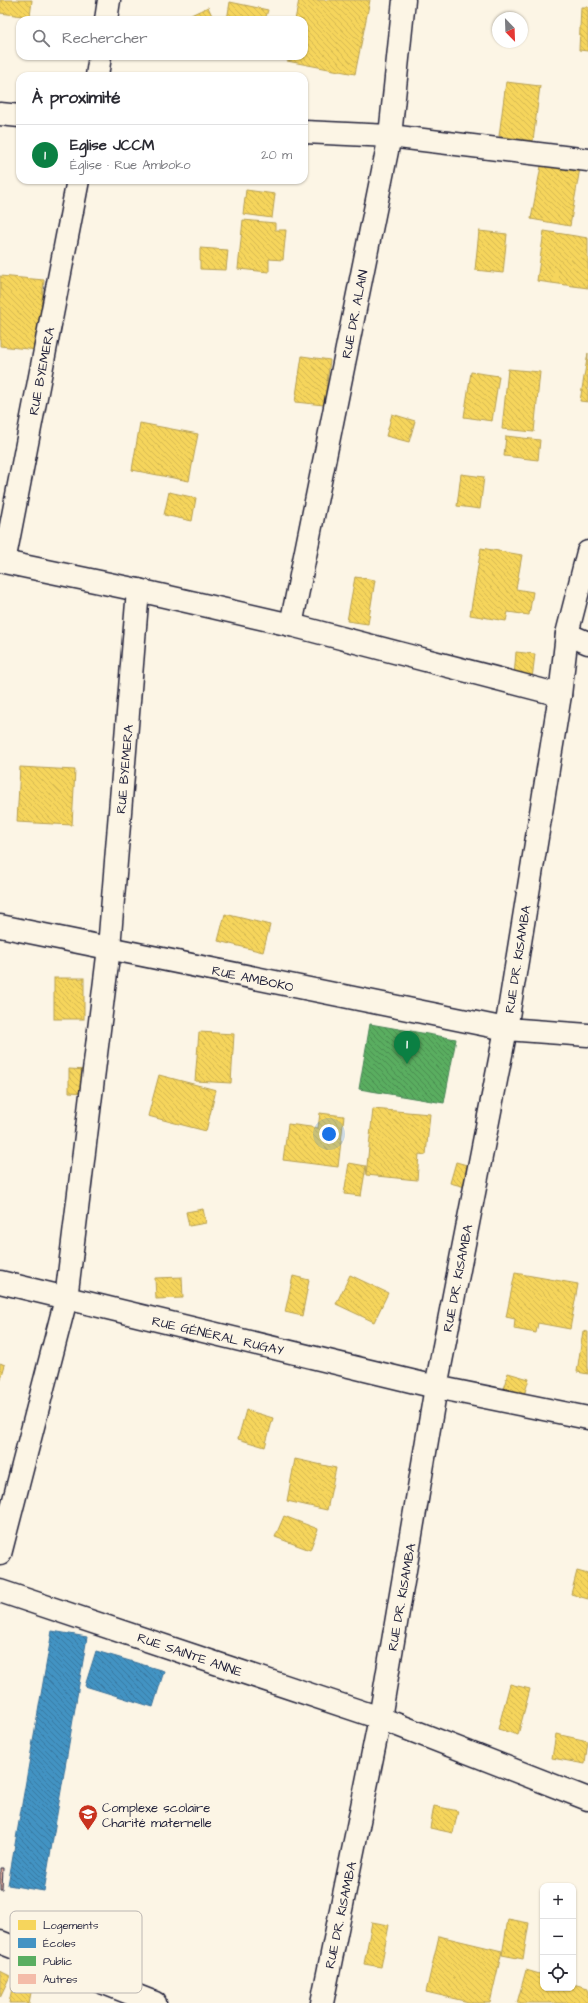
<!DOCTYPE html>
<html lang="fr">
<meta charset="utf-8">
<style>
:root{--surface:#fff;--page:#f7f7f7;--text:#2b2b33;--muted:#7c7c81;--line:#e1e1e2;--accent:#0b8043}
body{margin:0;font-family:"Architects Daughter",sans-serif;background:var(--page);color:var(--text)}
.controls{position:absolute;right:12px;bottom:12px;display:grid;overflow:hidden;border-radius:8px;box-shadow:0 1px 3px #0004}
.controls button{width:36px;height:36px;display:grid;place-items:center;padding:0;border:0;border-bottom:1px solid var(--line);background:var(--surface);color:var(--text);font:20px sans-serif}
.compass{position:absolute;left:492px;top:12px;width:36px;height:36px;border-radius:50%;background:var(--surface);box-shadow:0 1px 3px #0004;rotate:157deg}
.you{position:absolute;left:329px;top:1134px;width:14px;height:14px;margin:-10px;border:3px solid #fff;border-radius:50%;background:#1a73e8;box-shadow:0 0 0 6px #1a73e833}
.badge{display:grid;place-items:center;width:26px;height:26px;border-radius:50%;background:var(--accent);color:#fff;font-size:13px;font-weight:700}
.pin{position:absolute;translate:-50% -33px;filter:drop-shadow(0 1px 2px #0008)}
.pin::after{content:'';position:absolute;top:21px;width:14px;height:12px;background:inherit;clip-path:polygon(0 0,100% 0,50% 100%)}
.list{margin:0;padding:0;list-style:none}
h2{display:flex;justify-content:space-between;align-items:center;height:52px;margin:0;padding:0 16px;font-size:17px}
h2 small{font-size:13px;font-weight:400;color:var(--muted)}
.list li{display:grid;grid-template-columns:26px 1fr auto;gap:12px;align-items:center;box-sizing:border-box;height:60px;padding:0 16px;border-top:1px solid var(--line)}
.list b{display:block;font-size:15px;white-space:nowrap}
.list p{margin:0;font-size:13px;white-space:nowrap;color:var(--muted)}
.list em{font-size:13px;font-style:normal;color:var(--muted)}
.icon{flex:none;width:22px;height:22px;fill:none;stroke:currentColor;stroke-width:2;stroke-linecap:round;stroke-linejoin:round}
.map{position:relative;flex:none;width:588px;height:2003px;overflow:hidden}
.search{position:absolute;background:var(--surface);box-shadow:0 1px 3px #0004;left:16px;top:16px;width:292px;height:44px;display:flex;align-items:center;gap:10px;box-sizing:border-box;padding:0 14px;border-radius:12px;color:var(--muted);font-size:15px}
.panel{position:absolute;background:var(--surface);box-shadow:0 1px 3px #0004;left:16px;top:72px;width:292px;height:112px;border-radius:12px}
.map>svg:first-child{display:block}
.homes{fill:url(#homes-back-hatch);stroke:#b69f52}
.schools{fill:url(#schools-back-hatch);stroke:#39719a}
.public{fill:url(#public-back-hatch);stroke:#498456}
.building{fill:url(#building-back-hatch);stroke:#22223b}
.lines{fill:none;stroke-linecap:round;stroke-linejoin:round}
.street-casing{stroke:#22223b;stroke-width:25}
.street{stroke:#fcf5e5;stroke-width:22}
.labels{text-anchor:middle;stroke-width:4;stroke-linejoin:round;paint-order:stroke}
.street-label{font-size:13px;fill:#22223b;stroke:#fcf5e5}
.poi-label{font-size:13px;fill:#22223b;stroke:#fcf5e5;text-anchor:start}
.key{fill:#fcf5e5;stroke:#bbb6b2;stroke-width:1}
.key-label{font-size:11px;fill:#22223b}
</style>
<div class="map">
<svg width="588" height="2003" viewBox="0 0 588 2003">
<defs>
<pattern id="homes-back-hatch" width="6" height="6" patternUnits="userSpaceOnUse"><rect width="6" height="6" fill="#f6d55c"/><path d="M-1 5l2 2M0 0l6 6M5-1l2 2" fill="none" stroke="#d3b751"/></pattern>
<pattern id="schools-back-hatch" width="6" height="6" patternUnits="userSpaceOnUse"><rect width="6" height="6" fill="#4393c3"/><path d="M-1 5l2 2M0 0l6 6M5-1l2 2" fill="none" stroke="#3878a0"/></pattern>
<pattern id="public-back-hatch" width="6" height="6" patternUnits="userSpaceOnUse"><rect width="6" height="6" fill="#5aae61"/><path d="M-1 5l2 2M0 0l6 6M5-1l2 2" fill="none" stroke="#4a8d51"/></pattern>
<pattern id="building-back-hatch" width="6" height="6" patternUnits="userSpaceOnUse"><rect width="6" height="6" fill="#f4bca9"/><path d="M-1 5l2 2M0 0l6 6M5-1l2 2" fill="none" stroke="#d1a192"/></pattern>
</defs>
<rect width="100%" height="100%" fill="#fcf5e5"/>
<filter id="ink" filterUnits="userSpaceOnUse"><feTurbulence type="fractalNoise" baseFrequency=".025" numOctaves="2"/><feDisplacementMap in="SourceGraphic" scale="8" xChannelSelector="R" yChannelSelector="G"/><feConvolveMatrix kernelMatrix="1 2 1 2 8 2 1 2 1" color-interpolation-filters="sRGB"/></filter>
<g filter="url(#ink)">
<g class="homes">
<path d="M0 0H32L30 17 0 13Z"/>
<path d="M299 0H370L355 74 287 61 288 56H304V20H295Z"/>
<path d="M230 2 268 10 265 20H227Z"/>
<path d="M208 7 214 20H193L191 15Z"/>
<path d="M581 7H588V51L579 50Z"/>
<path d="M506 82 540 86 533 141 499 136Z"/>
<path d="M542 161 580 168 570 226 531 219Z"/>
<path d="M249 180H277V182Z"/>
<path d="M246 190 275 194 272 218 243 214Z"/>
<path d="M243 220 275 223V230H286L283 260 269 259V272L238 269Z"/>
<path d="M479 231 507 234 503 273 475 270Z"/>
<path d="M544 231 588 238V288L537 281Z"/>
<path d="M200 248 228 250 226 270 200 269Z"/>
<path d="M0 276 44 280 37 350 0 346Z"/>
<path d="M588 353V402L580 401Z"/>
<path d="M302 356 330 360 324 405 295 402Z"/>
<path d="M508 369 540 372 534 432 502 429Z"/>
<path d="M471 372 499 376 492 421 464 417Z"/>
<path d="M392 414 415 421 409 442 386 436Z"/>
<path d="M140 423 198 434 189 481 132 470Z"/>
<path d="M506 436 540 440 538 460 504 456Z"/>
<path d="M461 474 484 477 480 509 457 506Z"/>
<path d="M169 492 196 498 192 521 164 515Z"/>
<path d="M481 548 522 555 516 589 533 592 529 615 508 612 506 621 470 615Z"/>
<path d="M355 577 375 580 368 624 347 621Z"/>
<path d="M516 652 535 654 532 679 514 677Z"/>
<path d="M20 767 75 770 72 825 17 822Z"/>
<path d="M225 914 270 925 263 952 218 941Z"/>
<rect x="54" y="978" width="30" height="41"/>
<path d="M199 1032 234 1034 231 1083 195 1081Z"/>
<path d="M69 1069 88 1070 87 1093 69 1092Z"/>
<path d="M159 1075 216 1090 206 1131 148 1116Z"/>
<path d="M373 1109 430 1114 426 1155 419 1154 417 1180 366 1175Z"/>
<path d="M320 1113 344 1116 338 1167 283 1160 288 1124 318 1128Z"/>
<path d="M456 1162 478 1168 473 1189 450 1183Z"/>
<path d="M349 1163 366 1166 361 1196 344 1194Z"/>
<path d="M203 1209 206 1223 189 1226 186 1212Z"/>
<path d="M515 1273 578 1284 570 1329 538 1323 536 1333 514 1329 515 1319 506 1317Z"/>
<path d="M350 1275 388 1293 374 1322 336 1304Z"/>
<path d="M293 1276 309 1280 302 1316 285 1312Z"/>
<path d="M182 1277 183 1298 156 1299 155 1278Z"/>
<path d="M583 1331 588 1332V1374L577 1372Z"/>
<path d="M0 1363 5 1365 0 1382Z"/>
<path d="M508 1373 529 1379 524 1395 503 1389Z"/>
<path d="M246 1410 273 1418 265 1447 238 1439Z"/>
<path d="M295 1459 336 1468 327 1510 287 1501Z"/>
<path d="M284 1516 318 1529 310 1550 275 1537Z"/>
<path d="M577 1571 588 1574V1599L571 1594Z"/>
<path d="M510 1684 530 1689 518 1735 498 1729Z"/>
<path d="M556 1734 588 1741 585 1764 552 1758Z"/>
<path d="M434 1806 458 1811 453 1833 430 1828Z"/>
<path d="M508 1919 529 1923 523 1959 502 1955Z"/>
<path d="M372 1922 389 1925 381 1967 364 1964Z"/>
<path d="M439 1936 502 1951 490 2003H473L426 1992Z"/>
<path d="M526 1970 543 1975V1988H573V1984L588 1988V2003H517Z"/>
<path d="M0 1971 10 1976 0 1997Z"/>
<path d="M14 1978 33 1982 29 2003H9Z"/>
</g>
<g class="schools">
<path d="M52 1631 87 1637 44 1891 8 1885Z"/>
<path d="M96 1651 164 1671 153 1707 85 1686Z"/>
</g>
<path class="public" d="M370 1024 456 1039 444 1103 359 1089Z"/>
<path class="building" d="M0 1868H3L2 1889H0Z"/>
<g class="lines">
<g class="street-casing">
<g id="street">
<path d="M106 20 109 0"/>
<path d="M97 76 100 56"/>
<path d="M0 114 20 116"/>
<path d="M304 132 390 136 588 160"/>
<path d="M78 180 4 562 138 590 291 625 560 695"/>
<path d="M291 625 390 136 404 0"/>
<path d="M567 634 588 643"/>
<path d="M0 926 506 1029 588 1035"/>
<path d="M0 1282 436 1387 588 1418"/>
<path d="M0 1554 66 1299 109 948 138 590"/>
<path d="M0 1591 380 1718 588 1799"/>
<path d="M0 1942 155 2003"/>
<path d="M322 2003 380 1718 436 1387 506 1029 560 695 567 634 588 552"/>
</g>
</g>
<use href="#street" class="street"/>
</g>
</g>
<defs>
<g id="school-pin" transform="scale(1)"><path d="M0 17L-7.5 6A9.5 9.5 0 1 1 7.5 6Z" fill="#c8321e" stroke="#fcf5e5"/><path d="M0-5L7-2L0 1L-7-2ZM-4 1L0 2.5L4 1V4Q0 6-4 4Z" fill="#fff"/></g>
</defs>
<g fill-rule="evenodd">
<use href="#school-pin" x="88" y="1814"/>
</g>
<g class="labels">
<g class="street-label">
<text transform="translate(354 314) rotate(-79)" y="5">RUE DR. ALAIN</text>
<text transform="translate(41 371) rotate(-79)" y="5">RUE BYEMERA</text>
<text transform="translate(124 769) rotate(-85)" y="5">RUE BYEMERA</text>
<text transform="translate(517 959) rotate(-81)" y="5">RUE DR. KISAMBA</text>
<text transform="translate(253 978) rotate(12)" y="5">RUE AMBOKO</text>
<text transform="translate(457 1278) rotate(-79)" y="5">RUE DR. KISAMBA</text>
<text transform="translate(218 1335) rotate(13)" y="5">RUE GÉNÉRAL RUGAY</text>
<text transform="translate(401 1597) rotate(-80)" y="5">RUE DR. KISAMBA</text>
<text transform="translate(190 1654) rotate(19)" y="5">RUE SAINTE ANNE</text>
<text transform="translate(340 1915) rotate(-78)" y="5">RUE DR. KISAMBA</text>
</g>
<g class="poi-label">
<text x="102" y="1812">Complexe scolaire<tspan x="102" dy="15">Charité maternelle</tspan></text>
</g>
</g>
<rect x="10" y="1911" width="132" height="82" rx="6" class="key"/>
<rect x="18" y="1920" width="18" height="10" fill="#f6d55c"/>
<rect x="18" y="1938" width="18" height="10" fill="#4393c3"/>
<rect x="18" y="1956" width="18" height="10" fill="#5aae61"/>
<rect x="18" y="1974" width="18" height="10" fill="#f4bca9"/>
<g class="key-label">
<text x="43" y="1929">Logements</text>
<text x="43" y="1947">Écoles</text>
<text x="43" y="1965">Public</text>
<text x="43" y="1983">Autres</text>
</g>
</svg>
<div class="controls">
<button>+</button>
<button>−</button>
<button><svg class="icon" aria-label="locate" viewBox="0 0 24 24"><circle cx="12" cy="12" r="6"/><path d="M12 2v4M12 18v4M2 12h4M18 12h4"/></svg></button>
</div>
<svg class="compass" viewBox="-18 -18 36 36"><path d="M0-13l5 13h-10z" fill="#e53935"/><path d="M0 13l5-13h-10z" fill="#7c7c81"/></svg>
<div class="you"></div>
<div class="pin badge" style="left:407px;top:1064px">1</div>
<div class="search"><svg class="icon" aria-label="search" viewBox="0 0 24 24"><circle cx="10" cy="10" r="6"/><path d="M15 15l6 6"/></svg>Rechercher</div>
<section class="panel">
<h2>À proximité<small></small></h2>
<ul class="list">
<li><span class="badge">1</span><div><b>Eglise JCCM</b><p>Église · Rue Amboko</p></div><em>20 m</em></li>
</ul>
</section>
</div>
